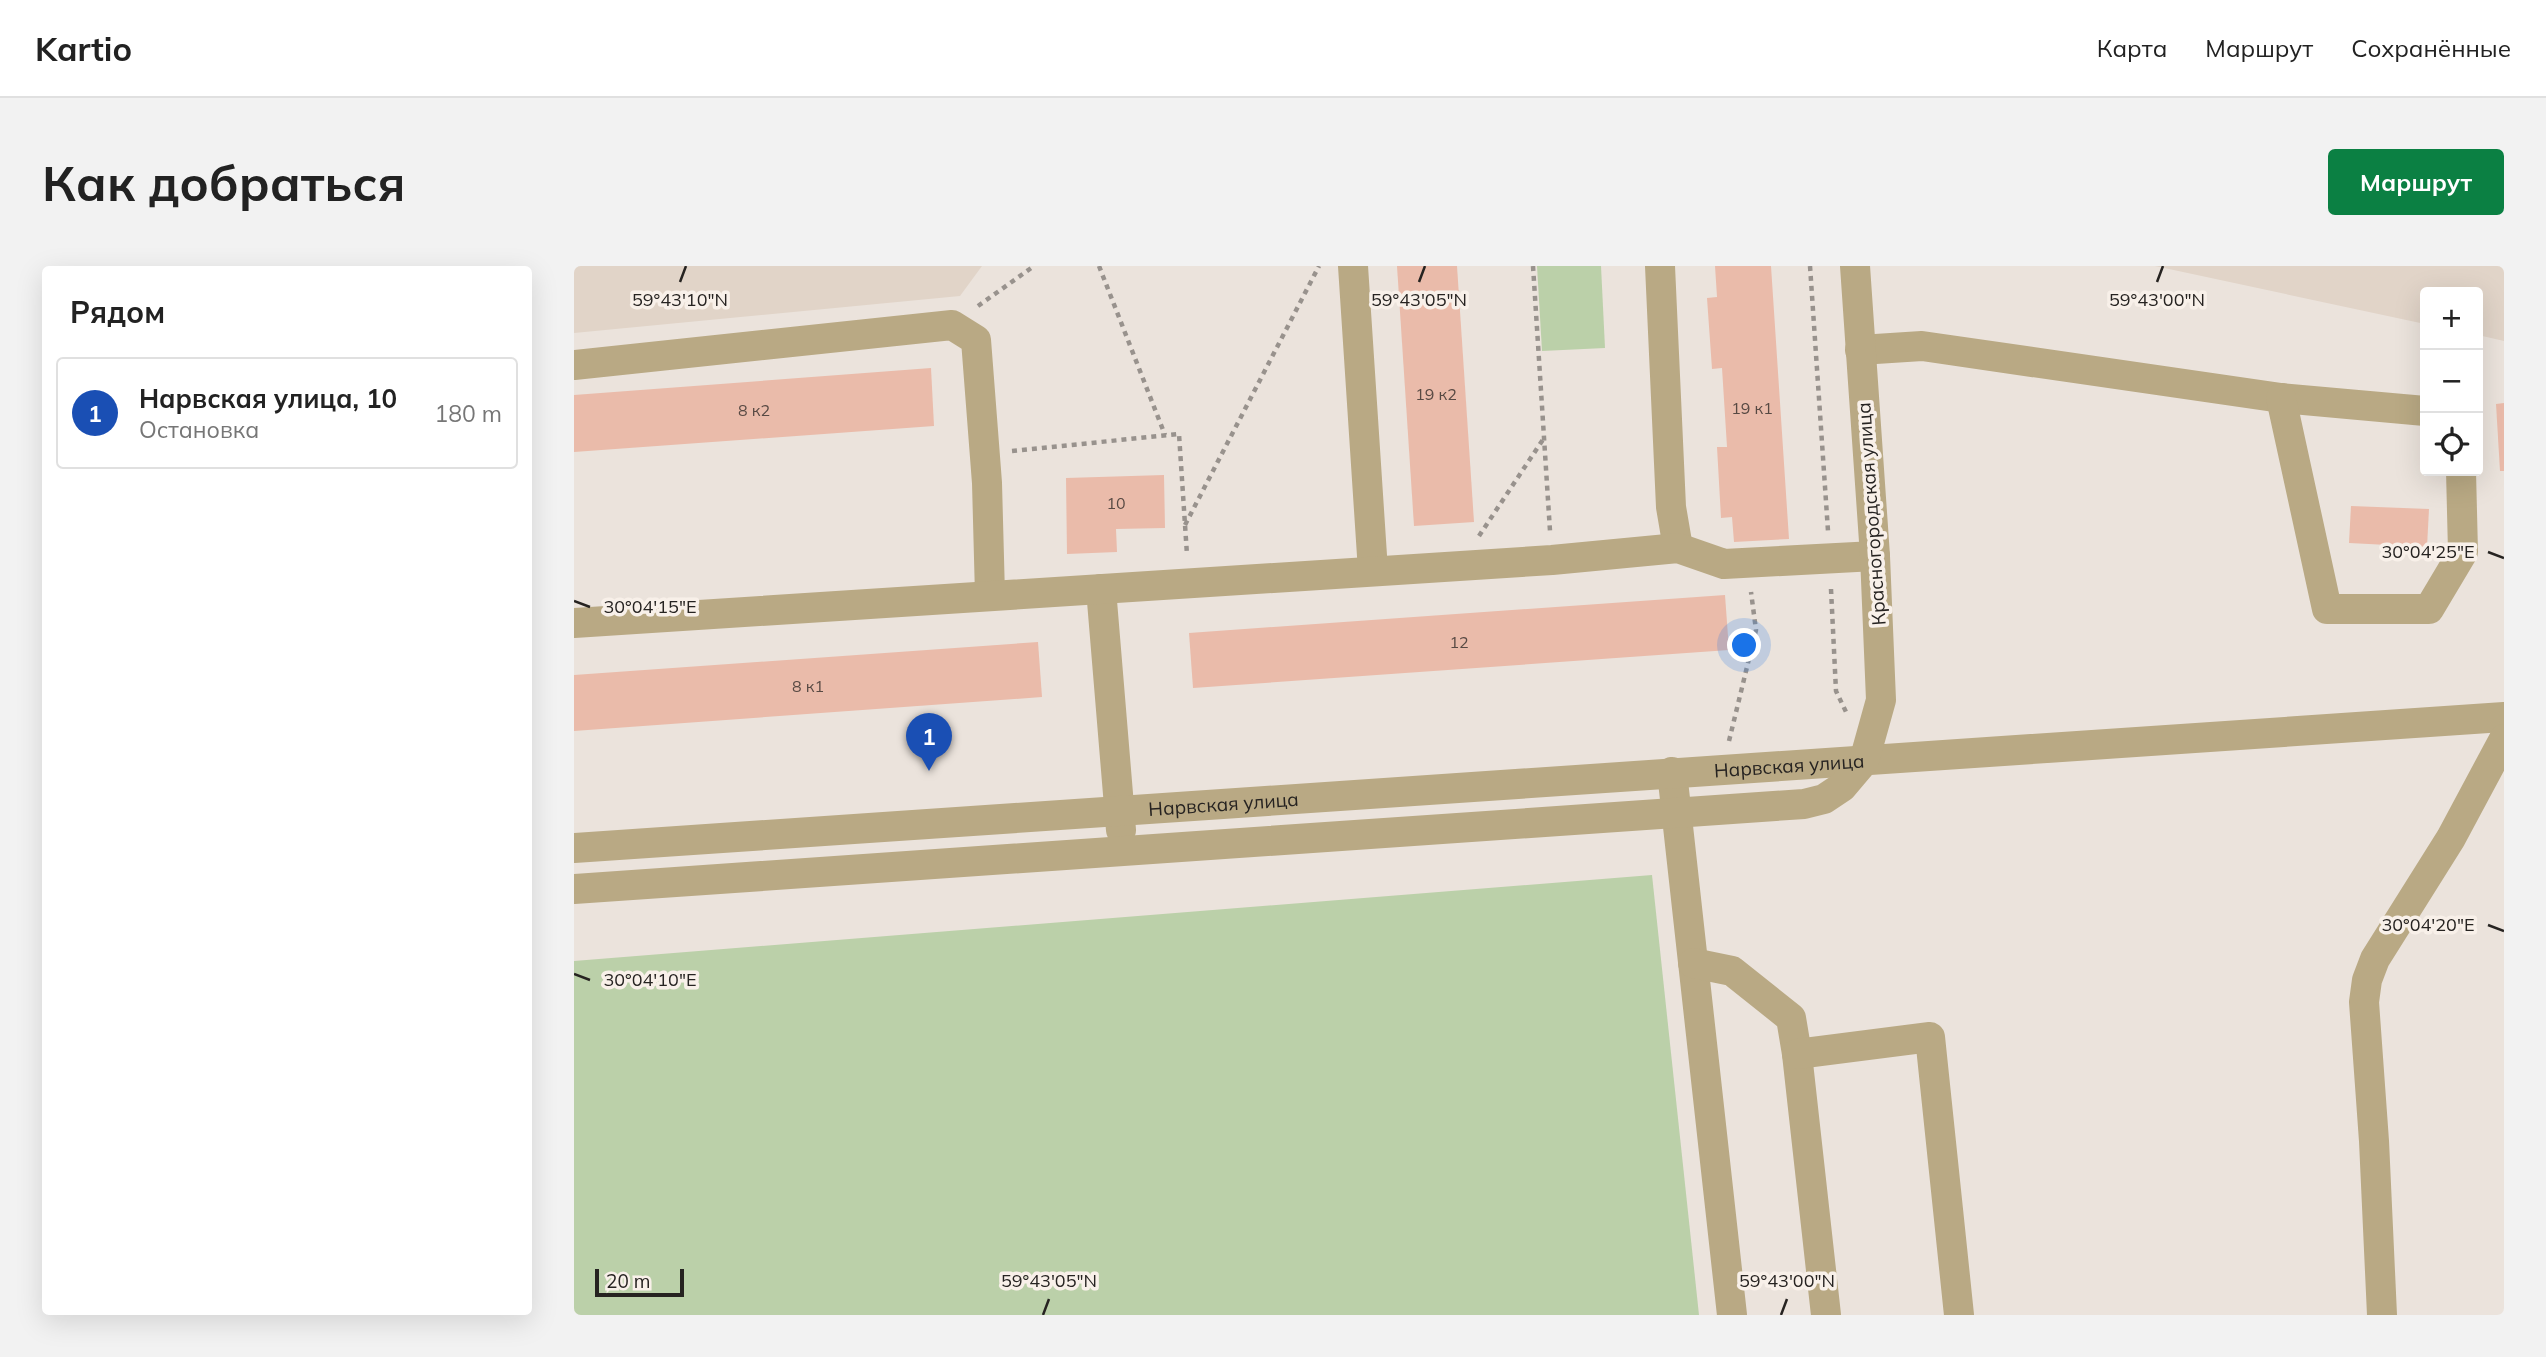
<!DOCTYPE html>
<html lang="ru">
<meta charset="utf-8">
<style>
:root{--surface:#fff;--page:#f2f2f2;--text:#222;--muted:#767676;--line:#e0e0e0;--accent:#0b8043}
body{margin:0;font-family:Mulish,sans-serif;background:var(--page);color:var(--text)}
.controls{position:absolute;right:21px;top:21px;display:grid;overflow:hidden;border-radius:7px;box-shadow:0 7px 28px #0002}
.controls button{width:63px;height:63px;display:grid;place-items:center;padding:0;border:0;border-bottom:2px solid var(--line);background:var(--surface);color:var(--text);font:35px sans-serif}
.scale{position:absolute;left:21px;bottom:18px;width:89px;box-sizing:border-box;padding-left:7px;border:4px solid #262321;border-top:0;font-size:19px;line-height:24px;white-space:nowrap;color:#262321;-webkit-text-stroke:5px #f8f0e9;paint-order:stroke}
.you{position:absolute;left:1171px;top:380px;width:24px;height:24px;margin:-18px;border:5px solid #fff;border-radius:50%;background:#1a73e8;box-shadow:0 0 0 10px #1a73e833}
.badge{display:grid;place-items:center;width:46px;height:46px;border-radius:50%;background:var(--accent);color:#fff;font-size:23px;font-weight:700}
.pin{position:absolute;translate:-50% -58px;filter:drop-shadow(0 2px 4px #0008)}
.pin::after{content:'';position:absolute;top:37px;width:24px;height:21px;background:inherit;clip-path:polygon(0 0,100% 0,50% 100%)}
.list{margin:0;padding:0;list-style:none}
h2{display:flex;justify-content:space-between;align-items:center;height:91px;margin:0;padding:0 28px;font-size:30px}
h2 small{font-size:23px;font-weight:400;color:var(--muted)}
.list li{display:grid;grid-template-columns:46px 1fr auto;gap:21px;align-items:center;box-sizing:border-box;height:112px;margin:0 14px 14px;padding:0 14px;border:2px solid var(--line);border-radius:7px}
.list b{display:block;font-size:26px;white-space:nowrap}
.list p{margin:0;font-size:23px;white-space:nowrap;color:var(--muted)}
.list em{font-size:23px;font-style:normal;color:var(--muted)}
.icon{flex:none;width:38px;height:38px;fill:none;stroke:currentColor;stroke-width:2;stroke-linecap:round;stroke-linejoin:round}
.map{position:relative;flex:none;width:1930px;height:1049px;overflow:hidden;border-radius:7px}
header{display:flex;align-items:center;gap:42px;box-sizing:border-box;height:98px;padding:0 35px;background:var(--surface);border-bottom:2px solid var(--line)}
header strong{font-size:33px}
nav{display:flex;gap:38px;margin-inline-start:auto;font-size:24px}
.intro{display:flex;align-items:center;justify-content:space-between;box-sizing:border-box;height:168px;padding:0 42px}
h1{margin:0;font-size:49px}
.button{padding:18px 32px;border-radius:7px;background:var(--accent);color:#fff;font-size:24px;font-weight:700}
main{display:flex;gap:42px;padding:0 42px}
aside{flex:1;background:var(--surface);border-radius:7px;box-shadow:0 7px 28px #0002}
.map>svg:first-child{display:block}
.built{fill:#e1d4c8}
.green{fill:#bbd0a9}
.building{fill:#eabbaa}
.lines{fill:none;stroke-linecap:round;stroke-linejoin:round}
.path{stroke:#98928d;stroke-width:4.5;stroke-dasharray:5 5;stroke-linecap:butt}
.minor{stroke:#b9a984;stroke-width:30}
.ticks{fill:none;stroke:#262321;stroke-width:2.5}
.labels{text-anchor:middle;stroke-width:7;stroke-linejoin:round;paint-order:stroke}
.number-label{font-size:16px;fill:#574943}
.street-label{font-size:19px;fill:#262321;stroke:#f8f0e9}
.ticks-label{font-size:18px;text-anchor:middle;fill:#262321;stroke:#f8f0e9;stroke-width:7;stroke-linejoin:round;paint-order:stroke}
</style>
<header>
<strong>Kartio</strong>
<nav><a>Карта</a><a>Маршрут</a><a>Сохранённые</a></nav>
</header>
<div class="intro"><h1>Как добраться</h1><a class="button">Маршрут</a></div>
<main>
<aside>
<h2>Рядом<small></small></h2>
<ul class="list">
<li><span class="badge" style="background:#1a4fb4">1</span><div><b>Нарвская улица, 10</b><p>Остановка</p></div><em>180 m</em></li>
</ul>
</aside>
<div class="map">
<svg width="1930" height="1049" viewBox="0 0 1930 1049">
<rect width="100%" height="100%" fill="#ebe3dc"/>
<g class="built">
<path d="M0 0H408L386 30 0 67Z"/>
<path d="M1581 0H1930V75L1904 69V26H1851V58Z"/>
</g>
<g class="green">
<path d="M963 0H1027L1031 82 968 85Z"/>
<path d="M1078 609 1125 1049H0V695Z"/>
</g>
<g class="building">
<path d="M823 0H883L900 256 840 260Z"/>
<path d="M1141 0H1197L1215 273 1160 276 1158 251 1147 252 1143 181H1153L1148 102 1138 103 1133 32 1143 31Z"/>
<path d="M357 102 360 160 0 186V129Z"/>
<path d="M1930 137V205H1926L1922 138Z"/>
<path d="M590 209 591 262 542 263 543 286 493 288 492 212Z"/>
<path d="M1777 240 1855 243 1853 281 1775 277Z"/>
<path d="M1151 329 1155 384 619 422 615 367Z"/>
<path d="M464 376 468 431 0 465V409Z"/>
</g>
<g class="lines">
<g class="path">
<path d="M525 0 591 169"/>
<path d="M959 0 976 265"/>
<path d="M1236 0 1254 265"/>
<path d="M404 40 460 0"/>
<path d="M438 185 605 168 613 289"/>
<path d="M611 259 745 0"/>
<path d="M905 270 970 172"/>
<path d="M1257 323 1262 425 1273 448"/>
<path d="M1155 475 1182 364 1177 326"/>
</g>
<g class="minor">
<path d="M779 0 799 305"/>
<path d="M1086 0 1097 241 1104 282"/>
<path d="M1286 84 1348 80 1707 132 1851 145"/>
<path d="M0 99 378 59 402 74 413 217 416 329"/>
<path d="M1707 132 1753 343H1855L1889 286 1887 205"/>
<path d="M527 323 547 564"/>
<path d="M0 357 978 294 1104 282 1150 298 1301 290"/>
<path d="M1098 506 1158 1049"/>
<path id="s1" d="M0 582 1930 451"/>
<path d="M0 623 1230 538 1250 533 1268 521 1290 495 1307 434 1301 290 1281 0"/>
<path d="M1119 697 1158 705 1217 752 1223 788 1252 1049"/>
<path d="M1223 788 1356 771 1385 1049"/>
<path d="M1808 1049 1800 875 1790 736 1793 714 1801 693 1877 572 1930 473"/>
</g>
</g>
<path class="ticks" d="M106 16 112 0M845 16 851 0M1583 16 1589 0M1914 286 1930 292M0 335 16 341M1914 659 1930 665M0 708 16 714M469 1049 475 1033M1207 1049 1213 1033"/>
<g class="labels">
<g class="number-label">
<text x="862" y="134">19 к2</text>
<text x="1178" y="148">19 к1</text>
<text x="180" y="150">8 к2</text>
<text x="542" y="243">10</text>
<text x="885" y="382">12</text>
<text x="234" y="426">8 к1</text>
</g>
<g class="street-label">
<text transform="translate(1297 248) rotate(-94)" y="7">Красногородская улица</text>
<text dy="7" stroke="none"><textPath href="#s1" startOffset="1218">Нарвская улица</textPath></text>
<text dy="7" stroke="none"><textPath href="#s1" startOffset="651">Нарвская улица</textPath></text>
</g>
</g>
<g class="ticks-label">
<text x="106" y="40">59°43'10"N</text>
<text x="845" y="40">59°43'05"N</text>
<text x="1583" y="40">59°43'00"N</text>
<text x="1854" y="292">30°04'25"E</text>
<text x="76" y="347">30°04'15"E</text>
<text x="1854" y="665">30°04'20"E</text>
<text x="76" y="720">30°04'10"E</text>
<text x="475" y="1021">59°43'05"N</text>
<text x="1213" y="1021">59°43'00"N</text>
</g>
</svg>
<div class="controls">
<button>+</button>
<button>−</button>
<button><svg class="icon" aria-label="locate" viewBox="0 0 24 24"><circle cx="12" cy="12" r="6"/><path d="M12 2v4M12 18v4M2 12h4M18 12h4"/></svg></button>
</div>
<div class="scale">20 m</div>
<div class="you"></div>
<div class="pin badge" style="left:355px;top:505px;background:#1a4fb4">1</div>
</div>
</main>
